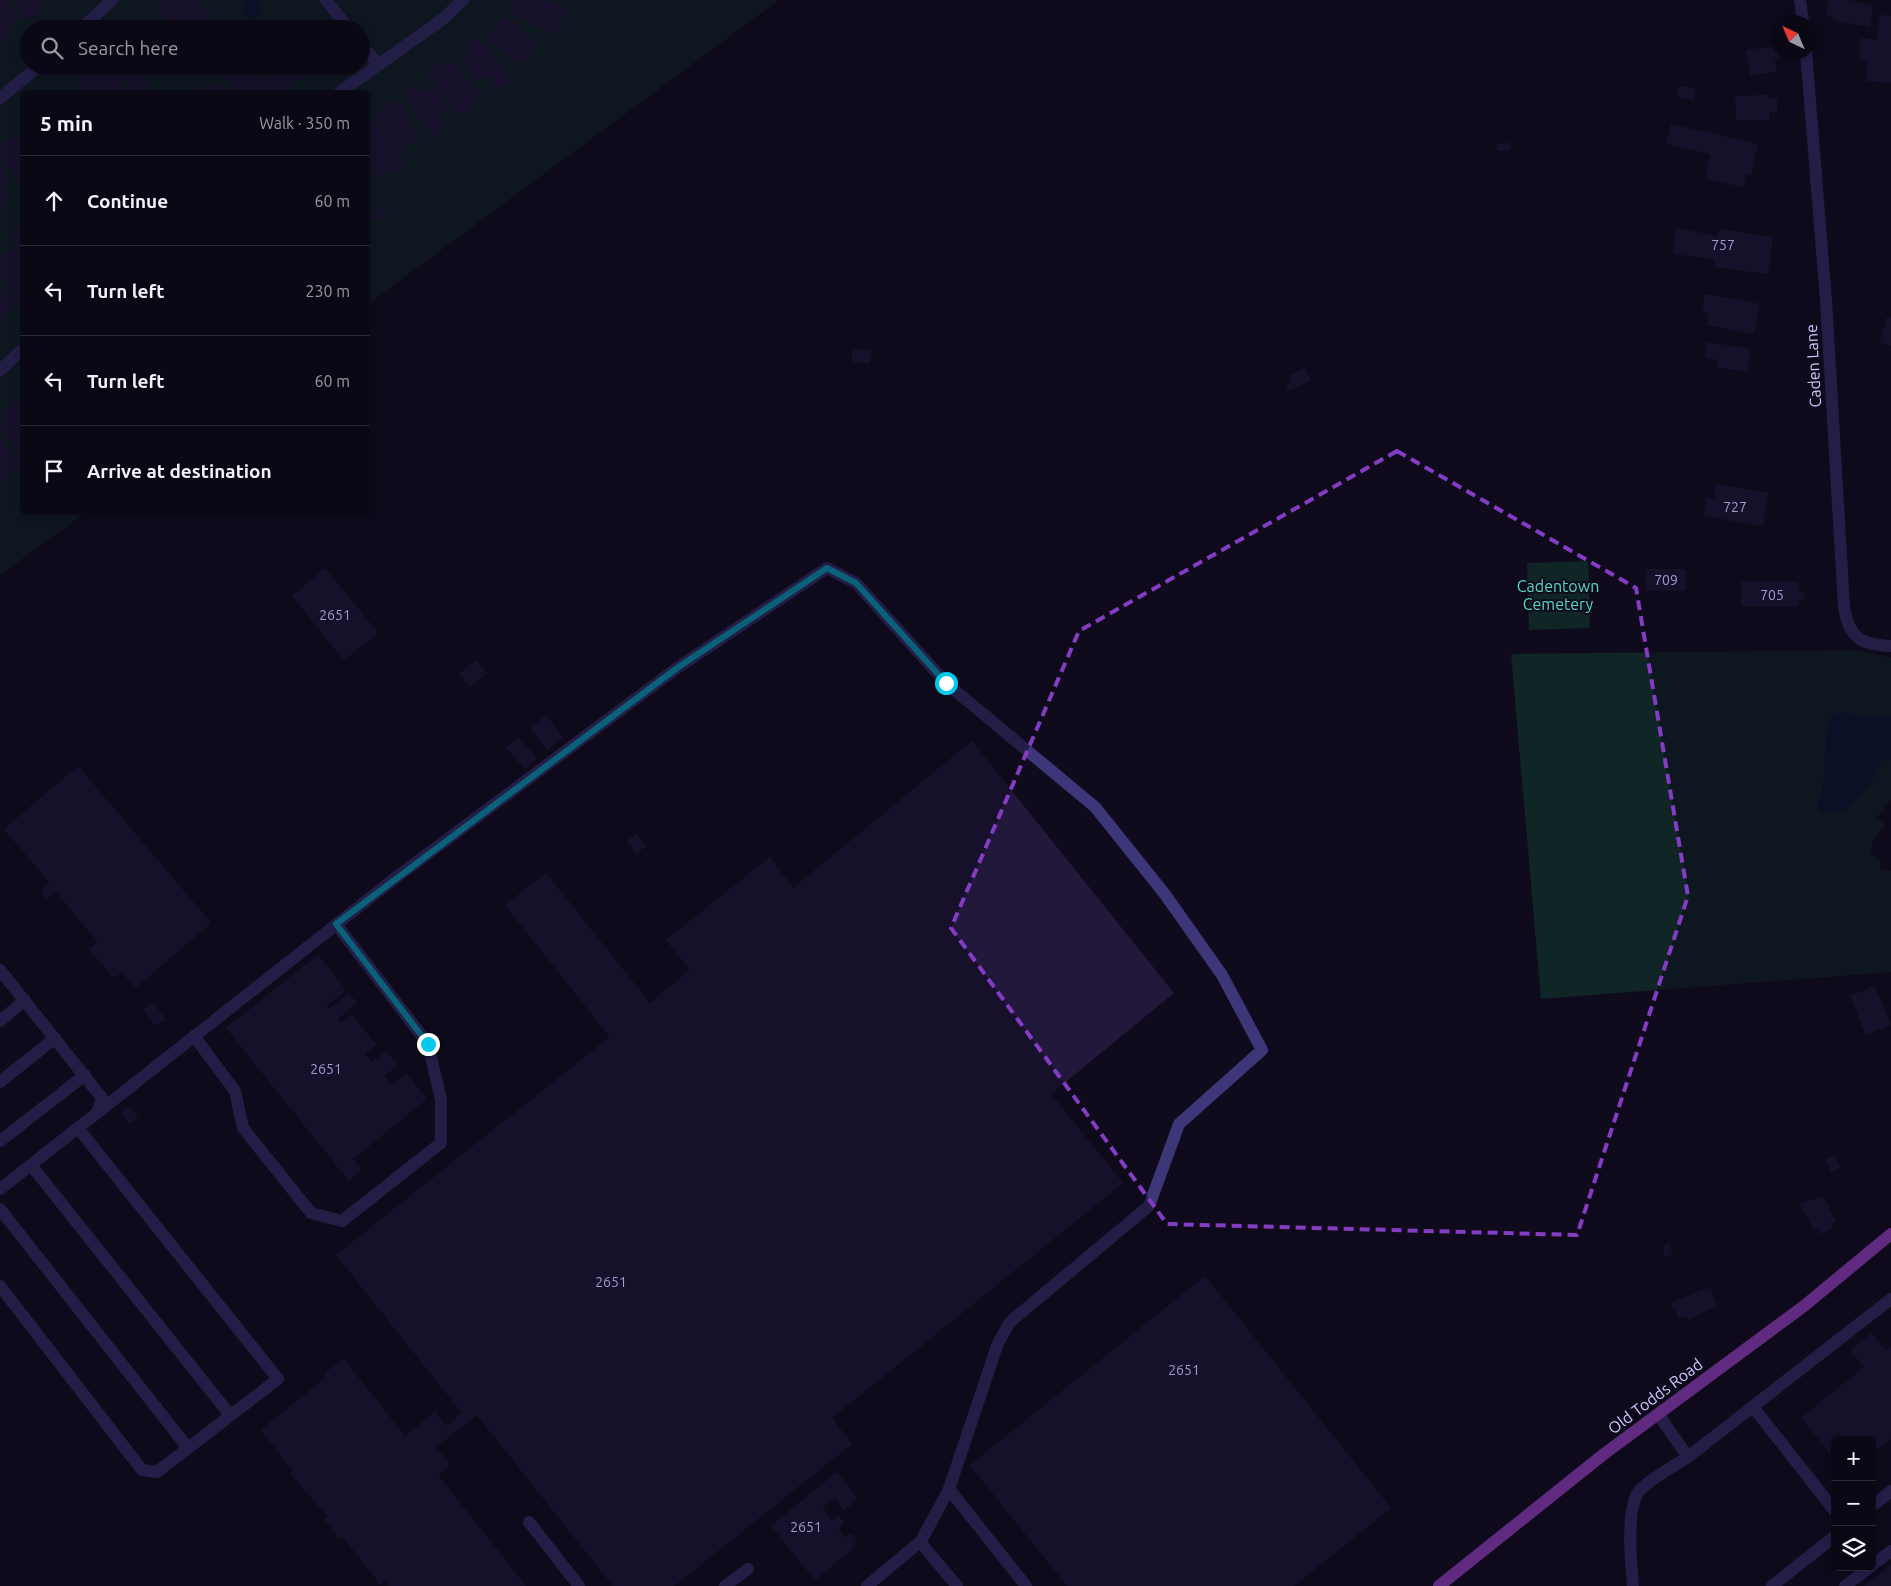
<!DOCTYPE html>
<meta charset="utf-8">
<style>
:root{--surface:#0b0815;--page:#191622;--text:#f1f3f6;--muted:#9a9aa0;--line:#2b2934}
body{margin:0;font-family:Ubuntu,sans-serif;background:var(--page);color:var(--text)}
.controls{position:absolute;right:15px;bottom:15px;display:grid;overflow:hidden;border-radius:8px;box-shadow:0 2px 8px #0003}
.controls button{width:45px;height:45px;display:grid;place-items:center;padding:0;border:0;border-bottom:1px solid var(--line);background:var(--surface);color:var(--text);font:25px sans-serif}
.compass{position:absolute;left:1771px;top:15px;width:45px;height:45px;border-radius:50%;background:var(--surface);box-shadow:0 2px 8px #0003;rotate:316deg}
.stop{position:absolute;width:15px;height:15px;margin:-11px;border:4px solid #04c9ed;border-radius:50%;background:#fff}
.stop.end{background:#04c9ed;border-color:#fff;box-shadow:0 1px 5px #0008}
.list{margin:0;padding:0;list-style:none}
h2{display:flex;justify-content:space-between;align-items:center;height:65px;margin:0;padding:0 20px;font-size:21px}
h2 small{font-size:16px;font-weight:400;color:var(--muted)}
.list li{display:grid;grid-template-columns:32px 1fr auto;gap:15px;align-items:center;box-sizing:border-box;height:90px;padding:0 20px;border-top:1px solid var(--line)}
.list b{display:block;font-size:19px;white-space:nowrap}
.list em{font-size:16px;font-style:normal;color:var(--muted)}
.icon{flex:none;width:28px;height:28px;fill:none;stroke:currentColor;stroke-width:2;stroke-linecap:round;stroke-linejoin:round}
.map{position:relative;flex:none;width:1891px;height:1586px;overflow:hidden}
.search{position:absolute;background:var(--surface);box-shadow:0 2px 8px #0003;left:20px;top:20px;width:350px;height:55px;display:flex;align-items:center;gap:12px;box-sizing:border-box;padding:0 18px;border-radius:28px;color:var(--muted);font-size:19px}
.panel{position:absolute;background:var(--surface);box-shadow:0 2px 8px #0003;left:20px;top:90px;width:350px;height:425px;border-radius:8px}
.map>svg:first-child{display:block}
.green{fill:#0f2526;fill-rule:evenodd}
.water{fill:#091737}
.building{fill:#21183c}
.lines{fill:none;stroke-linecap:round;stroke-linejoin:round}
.minor{stroke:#3d377a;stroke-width:12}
.major{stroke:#c550fc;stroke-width:12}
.route{stroke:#04c9ed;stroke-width:6}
.marked{fill:none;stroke:#843cc5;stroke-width:4;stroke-dasharray:10 6;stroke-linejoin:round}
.labels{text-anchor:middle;stroke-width:4;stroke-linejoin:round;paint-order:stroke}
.number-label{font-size:14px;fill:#a49bce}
.street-label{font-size:16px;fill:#d0c7fe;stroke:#0f0b1c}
.park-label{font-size:16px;fill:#56dbc1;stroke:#0f0b1c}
</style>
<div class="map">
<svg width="1891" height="1586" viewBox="0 0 1891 1586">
<rect width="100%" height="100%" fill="#0f0b1c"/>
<g class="green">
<path d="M0 0H779L368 304V92H22V512L85 513 0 575ZM29 29H361V66H29Z"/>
<path d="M1588 561 1590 628 1529 630 1527 563Z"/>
<path d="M1856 650 1891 658V800L1877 817 1886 825 1875 836 1869 854 1879 858 1881 870 1891 871V972L1541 999 1511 654Z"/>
</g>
<g class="water">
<circle cx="252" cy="8" r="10"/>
<path d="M1843 711 1853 715 1891 717V759H1886L1879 765C1878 777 1855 802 1844 810 1837 814 1824 814 1818 810 1818 800 1822 792 1823 782 1826 760 1824 737 1831 715Z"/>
</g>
<g class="building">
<path d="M0 0H6L19 15 9 27 13 32 0 44Z"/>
<path d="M12 0H47L40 6 42 9 27 21Z"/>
<path d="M164 0H194L211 14 199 29H184L156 9Z"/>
<path d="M509 0H549L567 8 555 34 512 14 514 9 511 8 513 4 508 2Z"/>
<path d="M1829 0H1849L1873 6 1870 27 1833 20V17L1826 16Z"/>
<path d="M294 15 305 29H278L285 22Z"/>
<path d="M504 15 538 43 522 65 486 39Z"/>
<path d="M1880 15 1891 16V83L1866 81 1868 61 1859 60 1861 38 1877 40Z"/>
<path d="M159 18 169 29H136L144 22 146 24 150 20 153 23Z"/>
<path d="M479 35 512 81 497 91 485 75 476 81 460 59 469 53 464 46Z"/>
<path d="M1777 46 1779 59 1775 60 1777 71 1750 76 1746 50Z"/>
<path d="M442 61 447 67 455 61 481 96 473 102 475 106 459 117 427 73Z"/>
<path d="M93 66H106L128 92H86L76 81Z"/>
<path d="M110 66H149L141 74 150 84 140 92H133Z"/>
<path d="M240 66H250L270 92H237L225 77Z"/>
<path d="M258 66H293L301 77 281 92H273L265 81 267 79Z"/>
<path d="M297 66H321L305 78Z"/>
<path d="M215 82 223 92H201Z"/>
<path d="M417 84 424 93 433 86 448 107 439 114 447 125 432 136 402 94Z"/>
<path d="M1679 86 1696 88 1694 100 1677 97Z"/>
<path d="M1768 95V98H1777V112L1769 113V120H1736L1735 96Z"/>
<path d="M397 99 407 114 405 116 419 137 399 151 374 116Z"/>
<path d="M374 120 405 164 393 172 391 169 377 179 368 165V124Z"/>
<path d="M1671 124 1758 144 1751 175 1746 174 1743 187 1705 179 1710 154 1666 144Z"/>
<path d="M10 137 12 140 16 137 18 140 22 137V186L0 157V144Z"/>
<path d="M1511 143V150L1497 151V144Z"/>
<path d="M0 164 11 181 1 188 9 200 0 206Z"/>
<path d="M382 208 387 213 379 221 374 216Z"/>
<path d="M22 227V253L10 238Z"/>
<path d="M1676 228 1718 236 1719 229 1773 237 1768 274 1714 267 1715 259 1673 254Z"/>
<path d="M11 247 22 260V300L20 302 0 275 1 256Z"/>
<path d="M0 284 17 304 0 319Z"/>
<path d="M1705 294 1760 304 1754 334 1707 325 1709 313 1702 312Z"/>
<path d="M1887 317 1891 318V346L1879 342Z"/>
<path d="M1707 342 1751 349 1747 372 1717 367 1718 360 1705 358Z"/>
<path d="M852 350H871L870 363 852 362Z"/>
<path d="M1305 368 1311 380 1289 391 1286 385 1292 382 1288 376Z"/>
<path d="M15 401 22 410V456L0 429 5 417 2 413Z"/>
<path d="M0 438 22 462 0 481Z"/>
<path d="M1716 484 1768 493 1763 526 1704 516 1707 497 1714 499Z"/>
<path d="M325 568 378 633 344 660 292 596Z"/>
<rect x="1646" y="569" width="40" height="22"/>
<path d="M1741 581 1798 582V590L1803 591 1804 600H1798V607L1741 606Z"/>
<path d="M476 660 487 673 470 687 459 674Z"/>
<path d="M546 715 563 737 548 750 530 728Z"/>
<path d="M518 737 537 758 525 769 506 748Z"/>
<path d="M972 741 1174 993 1051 1094 1123 1183 832 1418 852 1444 674 1586H613L477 1415 436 1447 450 1465 438 1475 526 1586H389L384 1580 380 1584 343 1537 340 1539 324 1519 328 1517 290 1473 293 1471 261 1430 326 1377 324 1374 343 1358 405 1436 435 1412 446 1426 462 1413 336 1255 610 1037 505 905 546 873 650 1003 690 970 666 940 770 857 793 888Z"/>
<path d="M78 766 211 923 135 988 122 972 114 978 89 949 98 942 56 892 47 899 41 891 50 883 4 829Z"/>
<path d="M636 834 646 846 636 854 627 841Z"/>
<path d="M318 955 346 990 326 1006 329 1009 349 993 357 1003 338 1019 341 1023 352 1015 376 1045 365 1054 372 1062 386 1051 398 1065 384 1076 391 1085 406 1073 427 1099 353 1159 362 1170 349 1181 226 1028Z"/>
<path d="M1875 986 1891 1025 1866 1035 1850 996Z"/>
<path d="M153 1003 166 1019 156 1026 143 1010Z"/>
<path d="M130 1106 138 1117 130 1124 121 1113Z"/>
<path d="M1834 1155 1841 1168 1831 1172 1825 1159Z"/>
<path d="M1823 1196 1836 1221 1830 1223 1833 1228 1821 1234 1818 1229 1814 1231 1800 1204Z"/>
<path d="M1670 1243 1672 1255 1664 1256 1663 1245Z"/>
<path d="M1205 1276 1391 1508 1294 1586H1067L970 1465Z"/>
<path d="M1710 1287 1717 1305 1688 1320 1686 1316 1679 1319 1674 1306 1672 1308 1670 1303Z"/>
<path d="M1872 1333 1886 1351 1891 1347V1439L1872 1454V1440H1835V1459L1801 1418 1864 1367 1850 1350Z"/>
<path d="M837 1472 858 1499 844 1510 835 1498 822 1508 832 1520 838 1515 844 1523 838 1529 845 1538 851 1533 858 1542 852 1546 854 1548 815 1580 771 1526Z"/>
<path d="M1891 1565V1586H1864Z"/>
</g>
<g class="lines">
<g class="minor">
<path d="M326 0 349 29"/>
<path d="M1800 0 1803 22"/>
<path d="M81 29 112 0"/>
<path d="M361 45 378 64"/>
<path d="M1806 52 1826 300 1844 607C1849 638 1861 645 1891 646"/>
<path d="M340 92 443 19 463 0"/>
<path d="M0 98 39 66"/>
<path d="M0 370 22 350"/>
<path d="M0 970 102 1098 97 1113 0 1189"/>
<path d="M0 1021 25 1000"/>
<path d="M194 1036 235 1091 243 1128 311 1213 342 1221 441 1143V1100L428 1044 336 924"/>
<path d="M0 1082 55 1038"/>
<path d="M97 1113 394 879 677 668 827 568 856 583 946 683 1095 807 1164 893 1222 975 1262 1050 1179 1124 1149 1206 1010 1322 998 1343 949 1489 921 1541 867 1586"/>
<path d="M0 1141 85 1075"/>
<path d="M31 1165 230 1415"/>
<path d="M0 1209 188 1448"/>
<path d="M0 1286 142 1470 157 1472 278 1379 78 1128"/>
<path d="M1753 1407 1835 1511"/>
<path d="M1688 1457 1891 1299"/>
<path d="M949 1489 1026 1586"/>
<path d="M1872 1506 1891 1491"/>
<path d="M529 1522 579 1586"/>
<path d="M920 1542 957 1586"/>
<path d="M1872 1565 1891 1551"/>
<path d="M725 1586 748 1569"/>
<path d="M1633 1586C1631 1564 1625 1507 1640 1490 1653 1477 1673 1467 1688 1457L1658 1414"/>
<path d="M1772 1586 1835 1536"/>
<path d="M1845 1586 1870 1567"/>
</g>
<path class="major" d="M1439 1586 1604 1454 1804 1306 1891 1234"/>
</g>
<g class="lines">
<path class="route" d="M428 1044 336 924 677 668 827 568 856 583 946 683"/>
</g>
<path d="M0 0H1891V1586H0ZM1397 451 1636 588 1688 896 1577 1235 1167 1224 951 928 1079 631Z" fill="#0f0b1c" fill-opacity=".55" fill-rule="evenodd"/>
<path class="marked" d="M1397 451 1636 588 1688 896 1577 1235 1167 1224 951 928 1079 631Z"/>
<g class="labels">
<g class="number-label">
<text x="1723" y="250">757</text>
<text x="1735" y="512">727</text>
<text x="1666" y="585">709</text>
<text x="1772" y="600">705</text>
<text x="335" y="620">2651</text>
<text x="326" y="1074">2651</text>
<text x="611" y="1287">2651</text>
<text x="1184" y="1375">2651</text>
<text x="806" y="1532">2651</text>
</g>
<g class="street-label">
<text transform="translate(1813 366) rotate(-93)" y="6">Caden Lane</text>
<text transform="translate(1655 1396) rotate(-37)" y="6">Old Todds Road</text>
</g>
<g class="park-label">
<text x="1558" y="592">Cadentown<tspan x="1558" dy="18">Cemetery</tspan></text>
</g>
</g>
</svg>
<div class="controls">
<button>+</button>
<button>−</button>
<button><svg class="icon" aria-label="layers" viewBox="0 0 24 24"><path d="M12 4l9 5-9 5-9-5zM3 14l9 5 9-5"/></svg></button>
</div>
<svg class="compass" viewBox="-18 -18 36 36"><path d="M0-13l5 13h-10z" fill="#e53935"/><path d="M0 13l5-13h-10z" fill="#9a9aa0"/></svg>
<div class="stop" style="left:946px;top:683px"></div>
<div class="stop end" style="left:428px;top:1044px"></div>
<div class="search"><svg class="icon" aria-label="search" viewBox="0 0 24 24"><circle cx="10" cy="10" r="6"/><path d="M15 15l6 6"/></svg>Search here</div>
<section class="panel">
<h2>5 min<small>Walk · 350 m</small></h2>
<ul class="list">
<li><svg class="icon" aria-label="ahead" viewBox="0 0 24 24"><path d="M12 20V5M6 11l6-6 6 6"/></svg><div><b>Continue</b></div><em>60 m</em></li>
<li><svg class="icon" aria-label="left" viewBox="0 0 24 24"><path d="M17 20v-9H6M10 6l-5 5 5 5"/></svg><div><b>Turn left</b></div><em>230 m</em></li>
<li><svg class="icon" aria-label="left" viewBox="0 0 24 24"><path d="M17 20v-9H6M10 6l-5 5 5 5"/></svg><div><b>Turn left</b></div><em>60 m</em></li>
<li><svg class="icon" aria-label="arrive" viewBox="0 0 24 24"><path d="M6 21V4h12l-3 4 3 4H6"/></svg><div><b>Arrive at destination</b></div></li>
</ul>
</section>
</div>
